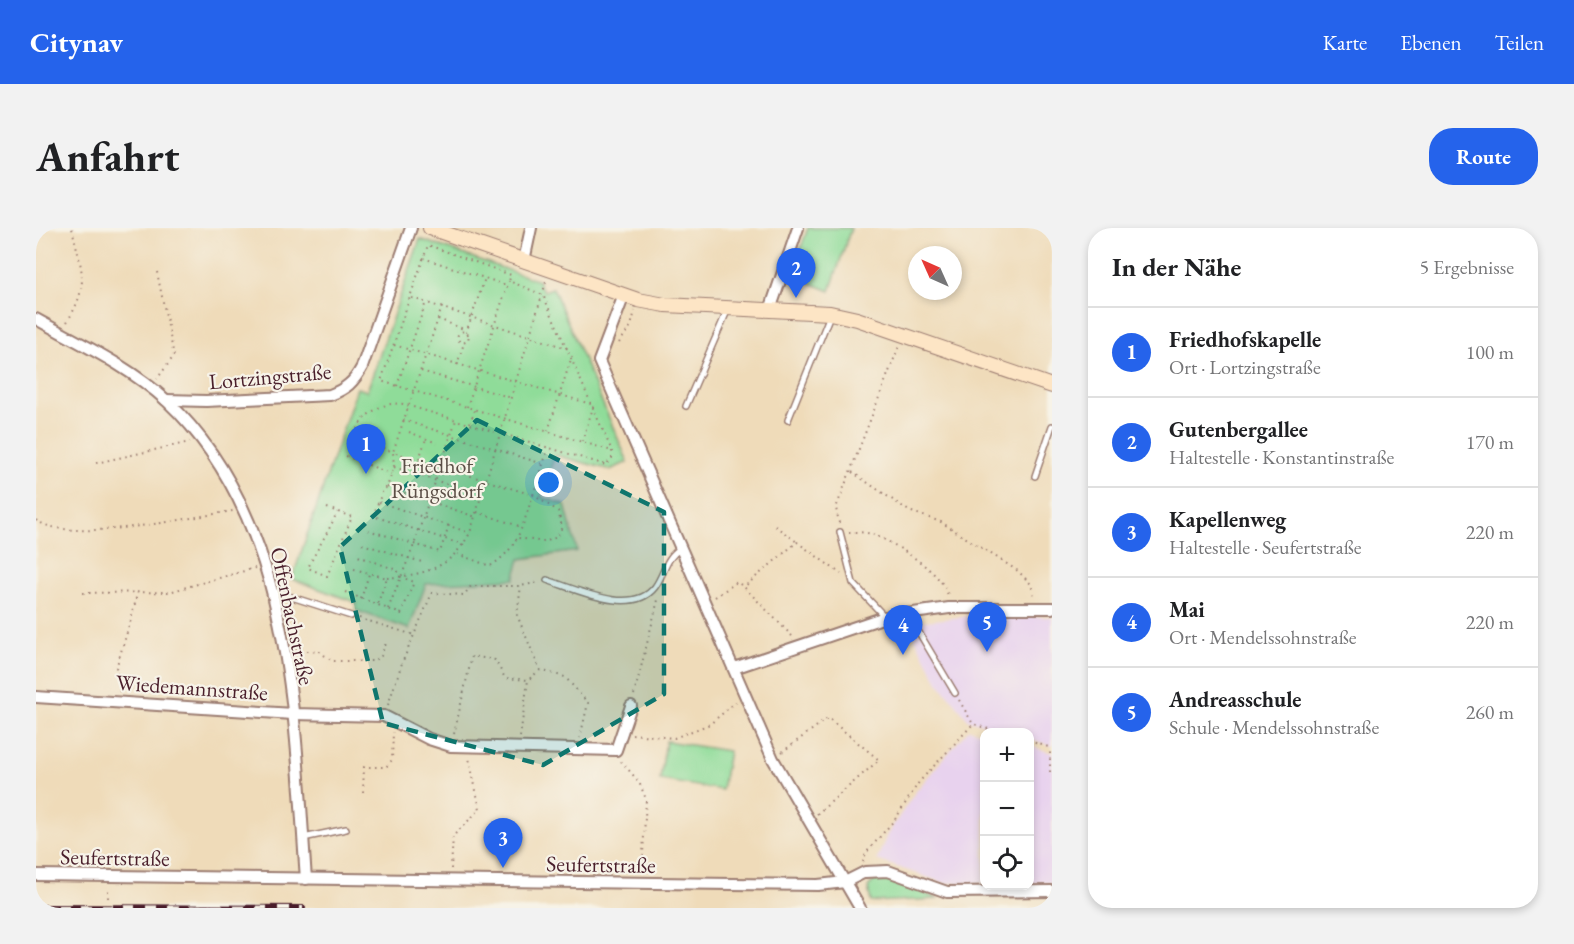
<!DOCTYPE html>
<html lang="de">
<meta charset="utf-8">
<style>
:root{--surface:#fff;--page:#f2f2f2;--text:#202124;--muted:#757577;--line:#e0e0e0;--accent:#2563eb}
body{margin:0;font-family:"EB Garamond",serif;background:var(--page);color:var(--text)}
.controls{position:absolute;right:18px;bottom:18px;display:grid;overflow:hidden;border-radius:12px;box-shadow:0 3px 9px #0003}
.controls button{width:54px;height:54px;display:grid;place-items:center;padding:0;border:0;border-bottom:2px solid var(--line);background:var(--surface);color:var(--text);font:30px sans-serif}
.compass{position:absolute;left:872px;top:18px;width:54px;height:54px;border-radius:50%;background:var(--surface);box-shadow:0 3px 9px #0003;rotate:315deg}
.you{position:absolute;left:513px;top:255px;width:21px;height:21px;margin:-15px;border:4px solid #fff;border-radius:50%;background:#1a73e8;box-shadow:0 0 0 9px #1a73e833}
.badge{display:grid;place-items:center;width:39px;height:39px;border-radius:50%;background:var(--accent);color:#fff;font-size:20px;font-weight:700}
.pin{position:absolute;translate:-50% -50px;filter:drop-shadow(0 2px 3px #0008)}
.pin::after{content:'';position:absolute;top:32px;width:21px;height:18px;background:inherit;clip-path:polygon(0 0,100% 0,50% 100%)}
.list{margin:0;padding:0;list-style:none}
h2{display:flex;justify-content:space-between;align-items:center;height:78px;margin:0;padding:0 24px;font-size:26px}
h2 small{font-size:20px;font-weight:400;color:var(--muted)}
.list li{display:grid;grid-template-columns:39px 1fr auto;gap:18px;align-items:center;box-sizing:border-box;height:90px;padding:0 24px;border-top:2px solid var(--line)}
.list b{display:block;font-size:22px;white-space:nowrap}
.list p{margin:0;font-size:20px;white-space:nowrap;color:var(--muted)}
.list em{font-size:20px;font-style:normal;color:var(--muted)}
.icon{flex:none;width:33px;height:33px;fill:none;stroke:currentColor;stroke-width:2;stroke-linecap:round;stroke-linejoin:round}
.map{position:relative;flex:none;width:1016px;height:680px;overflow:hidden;border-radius:24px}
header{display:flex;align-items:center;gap:36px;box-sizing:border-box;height:84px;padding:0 30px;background:var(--accent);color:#fff}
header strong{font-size:28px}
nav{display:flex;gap:33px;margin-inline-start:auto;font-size:21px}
.intro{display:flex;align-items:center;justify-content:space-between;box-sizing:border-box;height:144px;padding:0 36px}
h1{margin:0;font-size:42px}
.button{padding:15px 27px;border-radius:24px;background:var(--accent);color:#fff;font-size:21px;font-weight:700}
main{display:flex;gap:36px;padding:0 36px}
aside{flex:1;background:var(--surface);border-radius:24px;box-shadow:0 3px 9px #0003}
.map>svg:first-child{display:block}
.built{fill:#e8d2ee}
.green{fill:#8fdc99;stroke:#6c7e62;stroke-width:1.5}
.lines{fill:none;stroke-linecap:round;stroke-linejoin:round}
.lane-casing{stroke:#9c7d72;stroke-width:8}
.street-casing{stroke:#9c7d72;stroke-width:14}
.secondary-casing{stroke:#9c7d72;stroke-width:16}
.path{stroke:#9c7d72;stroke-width:2;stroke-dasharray:1.5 4.5;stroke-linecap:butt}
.lane{stroke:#fff;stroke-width:5}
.street{stroke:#fff;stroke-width:10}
.secondary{stroke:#fde5c5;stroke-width:14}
.rail-casing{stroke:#4a1f2b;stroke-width:6}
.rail{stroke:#f7f3e8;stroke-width:4;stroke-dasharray:11;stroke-linecap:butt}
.marked{fill:#0f766e;fill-opacity:0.2;stroke:#0f766e;stroke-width:4.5;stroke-dasharray:12 8;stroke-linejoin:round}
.labels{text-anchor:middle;stroke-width:4.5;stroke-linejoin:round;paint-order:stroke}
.street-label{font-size:22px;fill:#4a1f2b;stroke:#f7f3e8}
.park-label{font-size:22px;fill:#5b4e46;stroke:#f7f3e8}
</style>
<header>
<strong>Citynav</strong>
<nav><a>Karte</a><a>Ebenen</a><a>Teilen</a></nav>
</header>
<div class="intro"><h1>Anfahrt</h1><a class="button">Route</a></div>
<main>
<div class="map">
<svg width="1016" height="680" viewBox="0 0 1016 680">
<rect width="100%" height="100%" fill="#f7f3e8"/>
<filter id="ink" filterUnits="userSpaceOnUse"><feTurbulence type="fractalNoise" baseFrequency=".0167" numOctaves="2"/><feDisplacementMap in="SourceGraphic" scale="12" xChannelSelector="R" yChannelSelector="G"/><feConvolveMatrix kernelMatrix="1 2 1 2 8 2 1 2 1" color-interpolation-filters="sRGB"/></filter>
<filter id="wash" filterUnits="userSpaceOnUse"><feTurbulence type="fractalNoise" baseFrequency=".008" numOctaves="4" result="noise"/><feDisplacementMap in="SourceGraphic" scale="24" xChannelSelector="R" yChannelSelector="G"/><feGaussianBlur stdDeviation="1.35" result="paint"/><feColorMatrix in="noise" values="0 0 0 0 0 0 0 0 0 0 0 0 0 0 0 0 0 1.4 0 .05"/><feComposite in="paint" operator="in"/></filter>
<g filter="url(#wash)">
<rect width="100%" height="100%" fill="#efdbb9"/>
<g class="built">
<path d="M945 387 1016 389V518L994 511 993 505 973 504 933 492 902 454 871 395Z"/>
<path d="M933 501 948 506V655H908L841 632 851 607 880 563Z"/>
<path d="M994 518 1016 525V655H994Z"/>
</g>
<g class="green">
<path d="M772 0H815L794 63 755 47Z"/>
<path d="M384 11 503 53V58L508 63 517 60 592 234 574 242 519 227 505 269 529 277 541 323 484 331 478 351 390 356 373 401 319 382 321 375 256 351 321 160 331 163Z"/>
<path d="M630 513 693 523 686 562 624 552Z"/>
<path d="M850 650 903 671 835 674 832 659 838 653Z"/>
</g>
</g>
<g filter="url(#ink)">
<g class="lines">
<g class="lane-casing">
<g id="lane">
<path d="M650 178 692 81"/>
<path d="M752 192 794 87"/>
<path d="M999 248 1016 198"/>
<path d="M804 304 817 355 848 388"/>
<path d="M511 352C540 361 596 389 619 359 629 345 629 330 644 321"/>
<path d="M237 363 315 388"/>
<path d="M872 386 919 465"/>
<path d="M267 610 310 601"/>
</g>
</g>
<g class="street-casing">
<g id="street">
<path d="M488 33 495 0"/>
<path d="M588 67 563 133 737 531 824 680"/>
<path d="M734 82 762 0"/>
<path d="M0 91C45 116 93 138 131 173 258 292 258 489 270 651"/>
<path d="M130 172 170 173 294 167C310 161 318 154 326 139L375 0"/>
<path d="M698 440 849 389 913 380H1016"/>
<path d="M0 469 257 486 348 488 393 511 415 518 580 522 595 478"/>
<path d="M0 647 782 657 809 654 829 644 852 643 911 664 1016 663"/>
</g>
</g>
<g class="secondary-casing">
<path id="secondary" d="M394 0 602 72 629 77 794 85 821 91 1016 158"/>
</g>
<g class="path">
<path d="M387 30 470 57"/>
<path d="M121 44 138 128 121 151"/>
<path d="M376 70 533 121"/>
<path d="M406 79 357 224 497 267 512 221"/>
<path d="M402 91 430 102"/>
<path d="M31 94C55 55 45 42 36 0"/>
<circle cx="427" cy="109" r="5.5"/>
<path d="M430 105 449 50"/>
<path d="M583 115 595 98 599 83"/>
<path d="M358 117 558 177 546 213"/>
<path d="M421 137 428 115"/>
<path d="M385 143 476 170"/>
<path d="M361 158 390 74"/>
<path d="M431 179 473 53"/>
<path d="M367 192 507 236"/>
<path d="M434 195 439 181"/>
<path d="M512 203 536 128"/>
<path d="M373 204 401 215"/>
<path d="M310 228 355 246"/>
<path d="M383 231 390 211"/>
<path d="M60 235 154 214"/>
<path d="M358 239 435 264"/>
<path d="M816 244 873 283 905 294 982 343 995 356 998 368"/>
<path d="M351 259 440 289"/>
<path d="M343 274 434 305"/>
<path d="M291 280 316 289 291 348 272 340C281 320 293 304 301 284"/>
<path d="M441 284 486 299"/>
<path d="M0 292C34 317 153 289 197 283"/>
<path d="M803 295 800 280 863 118"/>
<path d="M739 298 761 314"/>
<path d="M332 302 404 324 413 297"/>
<path d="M813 304C820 304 829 304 836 306 857 314 910 346 912 369"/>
<path d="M326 316 386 334"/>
<path d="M428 317 337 288 347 262 351 259 358 239 357 224 317 208C326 188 344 173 367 176L570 237 576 230V223L507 67 473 53 475 47 392 17 345 153 576 223"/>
<path d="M421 326 454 338C482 322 487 296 497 267L522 283 526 299 521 309 509 314 482 310"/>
<path d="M318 341 351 350 341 377"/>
<path d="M351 350C390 346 414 341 434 305L510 54"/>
<path d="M309 364 365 386 378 354 365 349 361 342 322 328"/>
<path d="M47 365 133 364 219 340"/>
<path d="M679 369 701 354 708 359"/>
<path d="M325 371 333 346"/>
<path d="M352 381 378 317 420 192"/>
<path d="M323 390 378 407"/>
<path d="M756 408 708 359 761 314 805 346"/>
<path d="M259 422 284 424 296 433H337L345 428 349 417H353"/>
<path d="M504 442 529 449 552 475 544 510"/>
<path d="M84 464 80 440 97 385 101 365"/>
<path d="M598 467 623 368"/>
<path d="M923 472 937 496 965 505"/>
<path d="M352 477 366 435 396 365 428 367 435 358H485L504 354"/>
<path d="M418 506 436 428 459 432 469 450 492 452"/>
<path d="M596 506 638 510 674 496 700 474"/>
<path d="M484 509 492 452 504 442 481 387 485 358"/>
<path d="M993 513 1016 520"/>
<path d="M746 524 792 490 843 532 781 586"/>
<path d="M585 533 603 554 610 571 606 644"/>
<path d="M1014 544V520"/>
<path d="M327 564 328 539H350L356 532 357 504"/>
<path d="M827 634 830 625 860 590 883 554 937 496"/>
<path d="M415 641 417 608 444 581 433 530"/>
<path d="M72 670V660"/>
</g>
<use href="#lane" class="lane"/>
<use href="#street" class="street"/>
<use href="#secondary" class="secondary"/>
<g class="rail-casing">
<path id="rail" d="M0 679 267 680"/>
</g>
<use href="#rail" class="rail"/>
</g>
</g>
<path class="marked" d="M441 192 628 284V466L507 537 347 495 304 319Z"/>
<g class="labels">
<g class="street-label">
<text transform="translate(234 148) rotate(-5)" y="8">Lortzingstraße</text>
<text transform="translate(257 388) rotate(78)" y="8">Offenbachstraße</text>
<text transform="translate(156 459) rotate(4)" y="8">Wiedemannstraße</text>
<text transform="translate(79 629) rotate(1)" y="8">Seufertstraße</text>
<text transform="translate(565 636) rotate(1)" y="8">Seufertstraße</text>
</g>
<g class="park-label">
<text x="401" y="245">Friedhof<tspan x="401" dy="25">Rüngsdorf</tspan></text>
</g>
</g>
</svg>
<div class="controls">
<button>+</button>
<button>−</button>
<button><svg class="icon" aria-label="locate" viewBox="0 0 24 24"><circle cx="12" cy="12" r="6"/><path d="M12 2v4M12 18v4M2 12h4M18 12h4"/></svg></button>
</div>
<svg class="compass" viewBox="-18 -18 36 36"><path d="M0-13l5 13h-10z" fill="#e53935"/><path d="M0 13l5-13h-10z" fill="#757577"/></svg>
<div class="you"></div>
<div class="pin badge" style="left:330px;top:246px">1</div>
<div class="pin badge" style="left:760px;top:70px">2</div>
<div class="pin badge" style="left:467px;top:640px">3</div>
<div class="pin badge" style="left:867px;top:427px">4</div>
<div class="pin badge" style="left:951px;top:424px">5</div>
</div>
<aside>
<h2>In der Nähe<small>5 Ergebnisse</small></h2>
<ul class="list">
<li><span class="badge">1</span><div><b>Friedhofskapelle</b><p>Ort · Lortzingstraße</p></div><em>100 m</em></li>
<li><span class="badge">2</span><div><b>Gutenbergallee</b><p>Haltestelle · Konstantinstraße</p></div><em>170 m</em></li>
<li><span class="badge">3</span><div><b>Kapellenweg</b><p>Haltestelle · Seufertstraße</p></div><em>220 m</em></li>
<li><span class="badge">4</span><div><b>Mai</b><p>Ort · Mendelssohnstraße</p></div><em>220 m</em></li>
<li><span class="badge">5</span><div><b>Andreasschule</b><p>Schule · Mendelssohnstraße</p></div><em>260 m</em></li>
</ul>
</aside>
</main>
